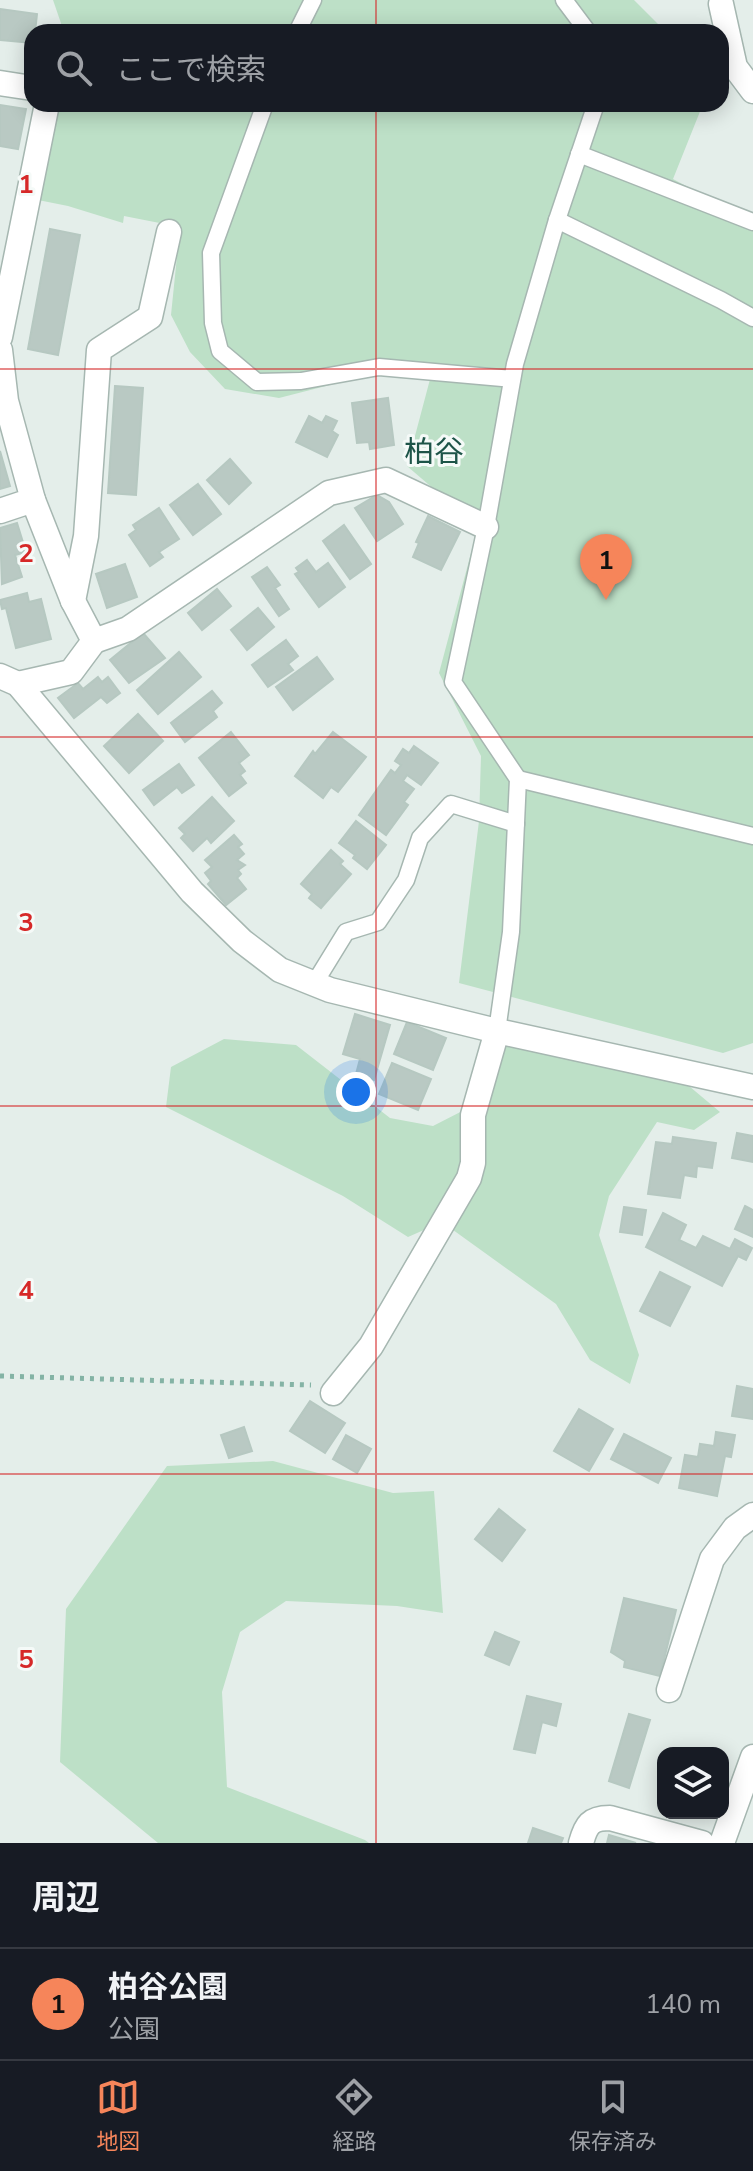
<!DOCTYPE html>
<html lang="ja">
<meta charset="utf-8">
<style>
:root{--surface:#171b24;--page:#242831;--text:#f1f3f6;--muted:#9ea1a6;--line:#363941;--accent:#f6855a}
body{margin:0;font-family:"Nunito Sans","Noto Sans JP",sans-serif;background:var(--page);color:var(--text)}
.controls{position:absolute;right:24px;bottom:24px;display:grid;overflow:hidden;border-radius:16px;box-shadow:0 4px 20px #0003}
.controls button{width:72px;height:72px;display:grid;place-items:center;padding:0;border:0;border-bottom:2px solid var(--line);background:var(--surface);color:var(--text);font:40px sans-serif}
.you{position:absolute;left:356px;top:1092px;width:28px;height:28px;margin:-20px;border:6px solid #fff;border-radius:50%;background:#1a73e8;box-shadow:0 0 0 12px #1a73e833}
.badge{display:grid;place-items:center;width:52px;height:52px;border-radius:50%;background:var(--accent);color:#111;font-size:26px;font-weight:700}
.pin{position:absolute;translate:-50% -66px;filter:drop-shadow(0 2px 4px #0008)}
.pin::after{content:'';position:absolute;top:42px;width:28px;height:24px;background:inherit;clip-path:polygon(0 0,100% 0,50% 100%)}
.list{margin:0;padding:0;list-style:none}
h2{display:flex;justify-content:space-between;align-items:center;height:104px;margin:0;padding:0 32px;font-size:34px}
h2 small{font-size:26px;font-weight:400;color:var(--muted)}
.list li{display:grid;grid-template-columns:52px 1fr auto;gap:24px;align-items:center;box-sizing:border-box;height:112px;padding:0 32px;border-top:2px solid var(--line)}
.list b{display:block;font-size:30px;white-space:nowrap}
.list p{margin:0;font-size:26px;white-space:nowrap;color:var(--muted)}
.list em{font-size:26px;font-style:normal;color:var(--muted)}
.icon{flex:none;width:44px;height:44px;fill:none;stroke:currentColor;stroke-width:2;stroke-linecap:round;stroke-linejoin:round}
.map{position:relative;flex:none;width:753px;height:1843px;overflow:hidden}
.search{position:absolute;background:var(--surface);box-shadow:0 4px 20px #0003;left:24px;right:24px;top:24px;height:88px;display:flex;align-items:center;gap:20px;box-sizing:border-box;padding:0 28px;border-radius:24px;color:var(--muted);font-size:30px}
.sheet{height:216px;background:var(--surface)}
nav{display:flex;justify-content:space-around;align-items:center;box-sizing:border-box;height:112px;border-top:2px solid var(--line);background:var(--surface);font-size:22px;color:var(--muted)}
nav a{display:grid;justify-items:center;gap:4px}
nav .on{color:var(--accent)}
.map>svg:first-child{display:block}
.green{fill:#bde0c7}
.building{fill:#b9c9c3;stroke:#b6c8c1;stroke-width:2}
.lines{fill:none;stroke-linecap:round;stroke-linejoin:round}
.service-casing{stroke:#a6b7b1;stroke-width:19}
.minor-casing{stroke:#a6b7b1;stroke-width:27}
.path{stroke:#84b3a5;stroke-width:5;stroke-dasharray:4 6;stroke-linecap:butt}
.service{stroke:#fff;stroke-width:16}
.minor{stroke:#fff;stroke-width:24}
.grid{fill:none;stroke:#d62828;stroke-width:2;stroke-opacity:0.55}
.labels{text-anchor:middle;stroke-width:6;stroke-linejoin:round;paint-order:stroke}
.quarter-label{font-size:30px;fill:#1d5448;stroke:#f5faf8}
.grid-label{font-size:26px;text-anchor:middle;font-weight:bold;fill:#d62828;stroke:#f5faf8;stroke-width:6;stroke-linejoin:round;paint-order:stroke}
</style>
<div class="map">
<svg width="753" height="1843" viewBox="0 0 753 1843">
<rect width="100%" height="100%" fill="#e4eeea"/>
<g class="green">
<path d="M53 0H634L666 32H64Z"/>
<path d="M55 104H703L673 179 753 222V1043L723 1053 459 983 479 821 481 756 439 673 478 527 407 466 433 368 365 376 279 398 225 389 190 352 171 315 180 227 124 216 123 223 68 206 38 200Z"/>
<path d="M224 1039 296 1045 390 1118 433 1126 476 1104 493 1044 623 1059 689 1086 720 1112 694 1130 657 1122 609 1196 599 1235 639 1355 630 1384 590 1360 556 1304 442 1222 408 1237 343 1196 166 1107 171 1067Z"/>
<path d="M273 1461 393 1493 434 1491 443 1613 397 1606 286 1601 240 1632 222 1692 227 1787 365 1840 369 1843H158L60 1762 66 1609 167 1466Z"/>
</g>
<g class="building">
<path d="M0 9 37 14 35 32H32V43L0 40Z"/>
<path d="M0 105 26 109 18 149 0 146Z"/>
<path d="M50 229 80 235 58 355 28 349Z"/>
<path d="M115 386 143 388 136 495 108 493Z"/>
<path d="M388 398 394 445 370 449 369 442 357 443 352 403Z"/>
<path d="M309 416 322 423 326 416 337 421 332 431 338 435 327 457 296 442Z"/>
<path d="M0 451 10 486 0 489Z"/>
<path d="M230 459 251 483 229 504 207 480Z"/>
<path d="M198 484 221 514 193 535 170 505Z"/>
<path d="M377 495 389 502 403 524 377 541 355 508Z"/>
<path d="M159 508 179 539 159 552 163 557 150 566 129 535 136 530 133 525Z"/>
<path d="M428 516 460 532 441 570 413 557 419 543 416 542Z"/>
<path d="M17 523 26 552 15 555 22 577 2 584 0 528Z"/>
<path d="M344 525 371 564 350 579 323 541Z"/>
<path d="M307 560 316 572 328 563 345 587 319 607 295 574 299 572 296 568Z"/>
<path d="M125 564 137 597 107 608 96 574Z"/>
<path d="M267 567 280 585 275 588 289 609 279 616 252 577Z"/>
<path d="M217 589 231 606 202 630 188 613Z"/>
<path d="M27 593 29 602 41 599 51 639 16 648 6 608 2 609 0 600Z"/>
<path d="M258 608 274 627 247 650 231 630Z"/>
<path d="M143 633 165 658 129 683 110 660Z"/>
<path d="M286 640 298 656 288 664 293 670 268 687 252 665Z"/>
<path d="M179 652 201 677 158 714 137 690Z"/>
<path d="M317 657 333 679 293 710 276 687Z"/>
<path d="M98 677 102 682 108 677 120 693 107 703 101 697 74 718 58 698 78 683 83 689Z"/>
<path d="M212 691 222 703 213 711 217 717 185 742 171 723Z"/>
<path d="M138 714 163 741 129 773 104 746Z"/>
<path d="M231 732 249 755 239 763 245 771 240 775 246 783 229 796 199 758Z"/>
<path d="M333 732 366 757 338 792 331 787 323 798 295 776 313 751 315 754Z"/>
<path d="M414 746 438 763 421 785 407 775 403 781 414 789 404 802 408 805 386 835 359 815 391 770 395 773 401 765 395 761 403 749 409 753Z"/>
<path d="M179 764 194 785 182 793 177 787 154 805 143 790Z"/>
<path d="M212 797 234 821 211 843 207 838 193 851 181 838 185 834 179 828Z"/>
<path d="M356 821 386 845 367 869 353 858 355 855 339 843Z"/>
<path d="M234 835 242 844 238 847 244 854 237 860 245 865 238 870 241 874 237 878 246 889 226 905 208 884 211 881 205 873 212 867 205 860Z"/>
<path d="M331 850 343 861 340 864 351 874 321 908 309 898 312 894 301 884Z"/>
<path d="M355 1014 390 1025 374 1080 356 1074 360 1059 343 1054Z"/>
<path d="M407 1022 446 1038 433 1070 394 1054Z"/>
<path d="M392 1063 431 1079 418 1110 379 1094Z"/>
<path d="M737 1133 753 1136V1162L732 1158Z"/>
<path d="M673 1137 716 1143 712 1168 697 1166 696 1177 684 1175 680 1198 648 1194 656 1142 672 1144Z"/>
<path d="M745 1206 753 1210V1237L735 1229Z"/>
<path d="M624 1207 646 1210 642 1235 620 1232Z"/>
<path d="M663 1213 686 1225 679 1240 696 1248 703 1236 730 1249 735 1239 752 1248 746 1260 738 1256 722 1286 646 1247Z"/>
<path d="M660 1272 690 1287 670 1326 640 1311Z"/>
<path d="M737 1386 753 1389V1419L732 1416Z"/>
<path d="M310 1401 345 1423 325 1453 290 1431Z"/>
<path d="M579 1409 613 1429 589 1471 554 1451Z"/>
<path d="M244 1427 252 1451 229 1458 221 1435Z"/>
<path d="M716 1432 735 1435 731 1457 725 1456 717 1496 679 1488 685 1455 698 1457 700 1444 714 1446Z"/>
<path d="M624 1434 671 1458 658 1483 611 1459Z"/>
<path d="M346 1435 371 1449 357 1473 333 1459Z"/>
<path d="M499 1509 525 1530 502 1561 475 1539Z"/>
<path d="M624 1598 676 1610 660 1676 624 1667 625 1661 611 1652Z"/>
<path d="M495 1632 519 1642 509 1665 485 1655Z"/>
<path d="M527 1696 561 1704 556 1726 542 1722 535 1753 514 1749Z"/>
<path d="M629 1714 650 1720 629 1788 609 1781Z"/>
<path d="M533 1828 563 1838 561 1843H528Z"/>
<path d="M609 1835 636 1843H607Z"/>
</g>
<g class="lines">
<g class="service-casing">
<g id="service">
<path d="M564 0 588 32"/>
<path d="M297 32 313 0"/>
<path d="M265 104 211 253 213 323 220 351 257 382 301 381 379 367 512 379"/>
<path d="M579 154 753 222"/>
<path d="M557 220 721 300 753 318"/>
<path d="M518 779 753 836"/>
<path d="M314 984 346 932 378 922 406 880 420 838 451 804 516 824"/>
<path d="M497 1031 511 932 518 779 453 682 486 527 515 364 557 220 596 104"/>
</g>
</g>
<g class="minor-casing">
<g id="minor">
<path d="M721 4 735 67 753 91"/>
<path d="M0 83 32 88"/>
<path d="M0 337 47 104"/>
<path d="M0 350 6 401 33 500 0 511"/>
<path d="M73 601 86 536 99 350 150 317 169 232"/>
<path d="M94 641 128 629 329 493 386 480 486 527"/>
<path d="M0 676 18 684 192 892 242 941 280 970 330 990 497 1031 753 1087"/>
<path d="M18 684 71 672 94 641 73 601 33 500"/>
<path d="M333 1393 371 1346 469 1178 473 1163V1115L497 1031"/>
<path d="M669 1690 712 1559 735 1528 753 1515"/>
<path d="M581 1843C586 1825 590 1818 610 1818L702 1843"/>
<path d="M722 1843 753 1757"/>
</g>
</g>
<path class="path" d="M0 1376 311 1385"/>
<use href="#service" class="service"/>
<use href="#minor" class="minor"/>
</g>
<path class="grid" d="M376 0V32M376 104V1843M0 369H753M0 737H753M0 1106H753M0 1474H753"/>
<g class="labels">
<g class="quarter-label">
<text x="434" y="462">柏谷</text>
</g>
</g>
<g class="grid-label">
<text x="26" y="193">1</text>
<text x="26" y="562">2</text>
<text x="26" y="931">3</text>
<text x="26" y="1299">4</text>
<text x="26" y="1668">5</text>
</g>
</svg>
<div class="controls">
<button><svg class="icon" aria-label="layers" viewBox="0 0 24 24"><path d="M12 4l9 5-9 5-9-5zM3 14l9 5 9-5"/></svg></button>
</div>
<div class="you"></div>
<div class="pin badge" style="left:606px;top:600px">1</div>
<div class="search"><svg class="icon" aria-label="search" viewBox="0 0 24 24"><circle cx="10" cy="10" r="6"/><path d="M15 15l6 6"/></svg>ここで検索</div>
</div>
<section class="sheet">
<h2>周辺<small></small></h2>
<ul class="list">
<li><span class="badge">1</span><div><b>柏谷公園</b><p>公園</p></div><em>140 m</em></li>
</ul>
</section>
<nav>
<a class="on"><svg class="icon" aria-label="map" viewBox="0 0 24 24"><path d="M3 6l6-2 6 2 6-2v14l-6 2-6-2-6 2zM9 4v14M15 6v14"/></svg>地図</a>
<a><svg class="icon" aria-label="directions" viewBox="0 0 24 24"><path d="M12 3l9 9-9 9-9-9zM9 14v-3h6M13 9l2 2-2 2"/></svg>経路</a>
<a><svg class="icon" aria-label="saved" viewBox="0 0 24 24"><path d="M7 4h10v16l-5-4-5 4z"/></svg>保存済み</a>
</nav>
